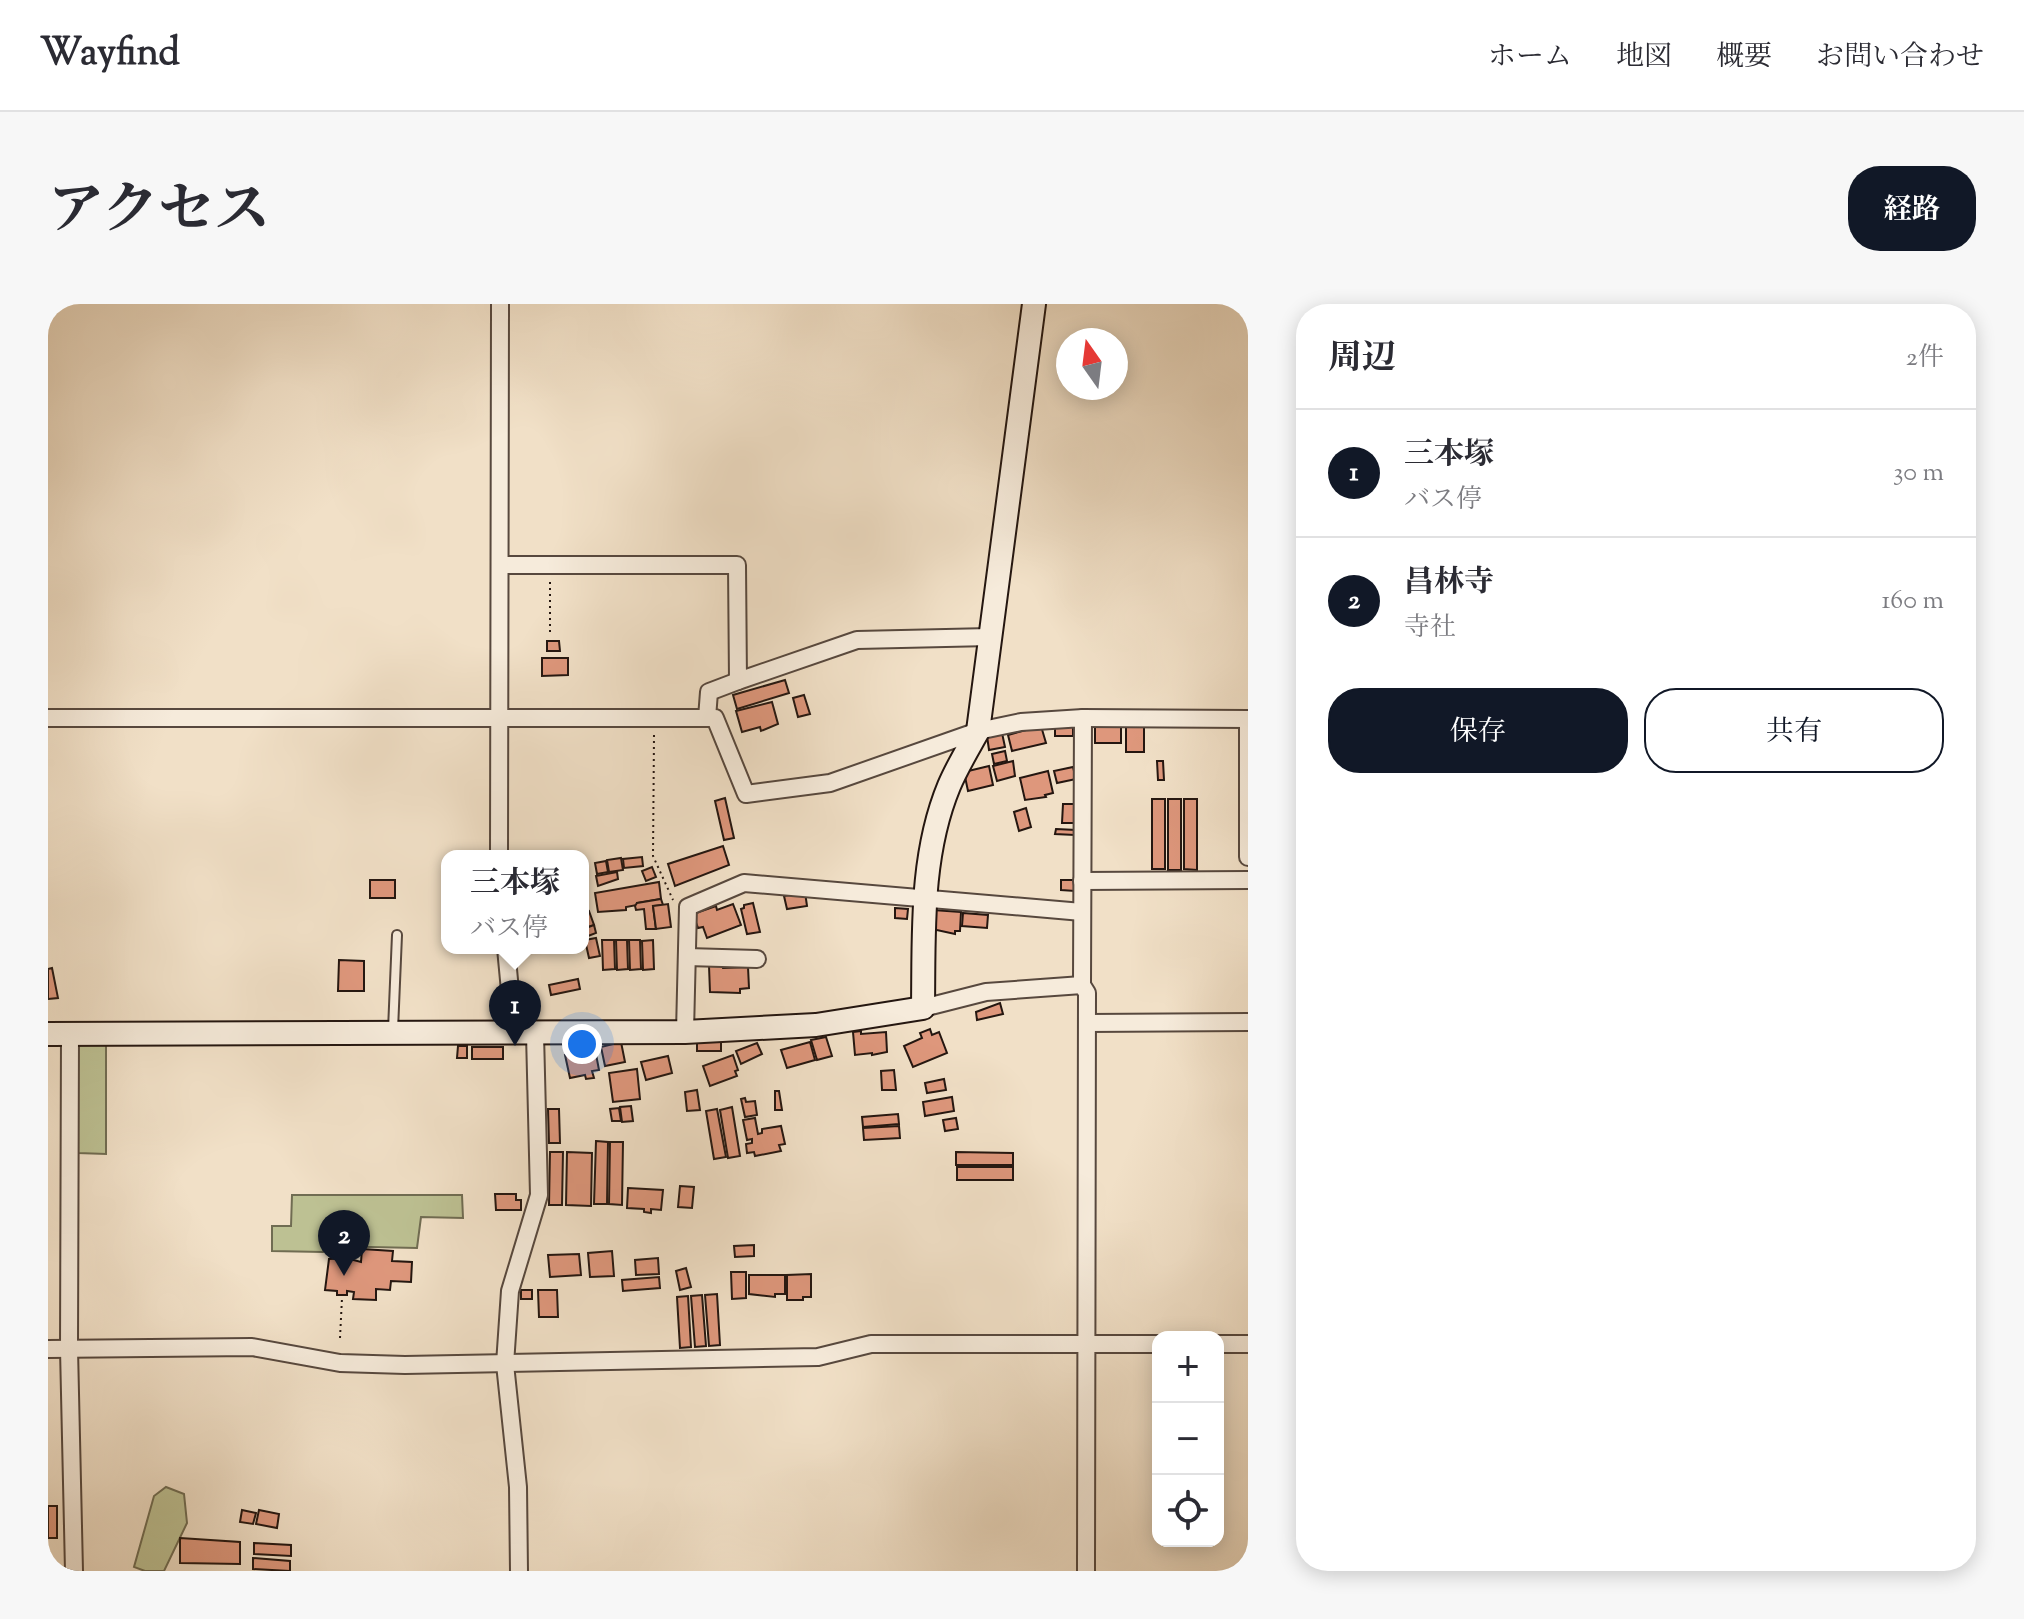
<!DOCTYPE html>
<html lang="ja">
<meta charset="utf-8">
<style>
:root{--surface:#fff;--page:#f7f7f7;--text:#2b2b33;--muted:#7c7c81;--line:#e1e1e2;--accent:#111827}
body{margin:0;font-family:"Sorts Mill Goudy","Noto Serif JP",serif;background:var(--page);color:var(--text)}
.controls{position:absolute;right:24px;bottom:24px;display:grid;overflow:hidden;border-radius:16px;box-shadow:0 4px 20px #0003}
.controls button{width:72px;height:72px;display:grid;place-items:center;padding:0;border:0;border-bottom:2px solid var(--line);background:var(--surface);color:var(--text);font:40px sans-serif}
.compass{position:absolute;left:1008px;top:24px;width:72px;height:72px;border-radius:50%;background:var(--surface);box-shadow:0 4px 20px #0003;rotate:346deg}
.you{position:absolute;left:534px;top:740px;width:28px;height:28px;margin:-20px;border:6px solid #fff;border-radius:50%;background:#1a73e8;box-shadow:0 0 0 12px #1a73e833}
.badge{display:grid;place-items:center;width:52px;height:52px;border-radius:50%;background:var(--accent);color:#fff;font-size:26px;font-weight:700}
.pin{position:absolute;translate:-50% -66px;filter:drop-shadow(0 2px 4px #0008)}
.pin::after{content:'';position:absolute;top:42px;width:28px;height:24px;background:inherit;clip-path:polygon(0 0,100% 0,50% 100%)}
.popup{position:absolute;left:393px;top:546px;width:148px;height:104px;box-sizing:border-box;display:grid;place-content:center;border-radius:16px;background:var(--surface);filter:drop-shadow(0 2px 6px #0005);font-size:26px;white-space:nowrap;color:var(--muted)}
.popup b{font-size:30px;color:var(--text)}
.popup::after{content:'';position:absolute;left:50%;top:100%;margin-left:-16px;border:16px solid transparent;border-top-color:var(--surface)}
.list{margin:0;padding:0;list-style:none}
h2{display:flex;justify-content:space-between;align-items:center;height:104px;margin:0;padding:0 32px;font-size:34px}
h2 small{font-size:26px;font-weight:400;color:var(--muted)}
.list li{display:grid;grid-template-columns:52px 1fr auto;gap:24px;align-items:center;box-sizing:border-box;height:128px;padding:0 32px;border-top:2px solid var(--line)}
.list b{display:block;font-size:30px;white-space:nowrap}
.list p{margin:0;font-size:26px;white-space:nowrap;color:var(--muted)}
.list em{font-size:26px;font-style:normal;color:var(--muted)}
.actions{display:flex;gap:16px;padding:24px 32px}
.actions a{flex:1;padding:18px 0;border:2px solid var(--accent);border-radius:32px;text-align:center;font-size:28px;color:var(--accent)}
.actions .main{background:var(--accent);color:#fff}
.icon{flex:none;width:44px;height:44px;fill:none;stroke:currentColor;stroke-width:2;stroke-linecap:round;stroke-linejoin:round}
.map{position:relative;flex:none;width:1200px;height:1267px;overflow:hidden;border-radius:32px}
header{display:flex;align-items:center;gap:48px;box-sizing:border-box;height:112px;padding:0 40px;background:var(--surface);border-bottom:2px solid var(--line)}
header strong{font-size:38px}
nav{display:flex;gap:44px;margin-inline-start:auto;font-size:28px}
.intro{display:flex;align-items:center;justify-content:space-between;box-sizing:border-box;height:192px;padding:0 48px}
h1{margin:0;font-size:56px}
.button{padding:20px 36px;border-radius:32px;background:var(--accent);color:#fff;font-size:28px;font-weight:700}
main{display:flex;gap:48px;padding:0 48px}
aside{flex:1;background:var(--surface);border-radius:32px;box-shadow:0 4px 20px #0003}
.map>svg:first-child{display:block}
.green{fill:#bdc193;stroke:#706c52;stroke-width:2}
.building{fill:#de977c;stroke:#241610;stroke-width:2}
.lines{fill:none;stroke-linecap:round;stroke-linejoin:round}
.lane-casing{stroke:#57483e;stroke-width:12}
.street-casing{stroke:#57483e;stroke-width:20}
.secondary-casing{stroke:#241610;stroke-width:26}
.path{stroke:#241610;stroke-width:2;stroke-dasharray:2 4;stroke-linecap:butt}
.lane{stroke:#f6ebdb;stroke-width:8}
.street{stroke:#f6ebdb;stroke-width:16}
.secondary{stroke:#f6ebdb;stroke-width:22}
</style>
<header>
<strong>Wayfind</strong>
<nav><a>ホーム</a><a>地図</a><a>概要</a><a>お問い合わせ</a></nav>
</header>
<div class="intro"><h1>アクセス</h1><a class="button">経路</a></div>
<main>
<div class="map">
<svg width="1200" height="1267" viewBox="0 0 1200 1267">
<rect width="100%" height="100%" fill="#f1e0c7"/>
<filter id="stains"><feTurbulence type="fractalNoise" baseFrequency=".0025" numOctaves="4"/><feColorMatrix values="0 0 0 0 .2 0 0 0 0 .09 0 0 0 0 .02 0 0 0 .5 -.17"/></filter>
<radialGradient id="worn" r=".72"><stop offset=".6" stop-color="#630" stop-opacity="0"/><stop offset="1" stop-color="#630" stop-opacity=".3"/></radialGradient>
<g class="green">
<path d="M58 739V850L30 849V744L33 740Z"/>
<path d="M244 891H414L415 914 373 913 369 944 276 942 275 948 224 947V922H243Z"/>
<path d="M118 1183 136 1190 139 1219 116 1267H97L86 1263 106 1192Z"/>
</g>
<g class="building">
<path d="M499 337H511L512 347H499Z"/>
<path d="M494 354H520V371L494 372Z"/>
<path d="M737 376 741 389 689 405 685 391Z"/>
<path d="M756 391 762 410 750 413 745 394Z"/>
<path d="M724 398 730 420 713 427 712 423 694 428 688 407Z"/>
<path d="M1025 421V432H1007V422Z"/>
<path d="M1073 421V439H1047V422Z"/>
<path d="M993 422 998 439 964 447 960 431Z"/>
<rect x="1078" y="422" width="18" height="26"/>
<path d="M954 429 957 443 941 446 939 432Z"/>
<path d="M957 447 959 457 946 460 944 450Z"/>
<path d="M965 457 967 472 949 477 945 462Z"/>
<path d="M1109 457H1115L1116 476H1110Z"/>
<path d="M941 462 945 481 920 487 916 468Z"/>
<path d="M1025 463 1028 475 1009 479 1006 467Z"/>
<path d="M1000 467 1005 489 997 491 998 493 977 496 972 474Z"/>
<path d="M677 494 686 534 676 536 667 497Z"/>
<rect x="1104" y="495" width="13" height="70"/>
<rect x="1120" y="495" width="13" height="71"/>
<path d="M1136 495H1149V566L1136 565Z"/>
<path d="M1015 500H1028L1027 519H1014Z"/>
<path d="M978 504 983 523 971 527 966 508Z"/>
<path d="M1008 525 1028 526 1027 531 1007 530Z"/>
<path d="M675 542 681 561 627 582 620 560Z"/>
<path d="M594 553 595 562 576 564 575 555Z"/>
<path d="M573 554 575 566 561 568 559 556Z"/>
<path d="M558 557 560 568 549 570 547 559Z"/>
<path d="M604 563 608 573 598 577 594 567Z"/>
<path d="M569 568 570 575 550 582 548 572Z"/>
<rect x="322" y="576" width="25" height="18"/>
<path d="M1013 576H1027V587L1013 586Z"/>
<path d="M611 578 613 595 589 599V601L578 603V606L550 608 547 589Z"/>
<path d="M757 588 759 602 739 605 736 592Z"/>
<path d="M613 595 615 601 605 602 608 625H598L596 605 588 606 587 602 589 599Z"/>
<path d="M705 599 712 628 699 630 693 605 696 604V601Z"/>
<path d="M620 600 623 623 608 625 605 602Z"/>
<path d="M685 600 693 621 659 634 655 623 650 624 645 610 668 602 669 606Z"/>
<path d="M847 604 860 605 859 615 847 614Z"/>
<path d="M885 606 913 608 912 627H907V630L884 625Z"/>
<path d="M541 607 546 621 535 625V609Z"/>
<path d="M915 609 940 611 939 624 914 622Z"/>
<path d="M546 621 548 629 535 634V625Z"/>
<path d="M548 634 552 652 541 654 537 636Z"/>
<path d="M554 636H566L567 665 555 666Z"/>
<path d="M568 636H579L580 665 569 666Z"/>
<path d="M581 636H592L593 665 582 666Z"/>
<path d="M605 636 606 665 595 666 594 637Z"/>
<path d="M291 656 316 657V687H290Z"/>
<path d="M674 661 675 664 700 663 701 684 692 685V689L662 688 661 662Z"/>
<path d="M4 664 10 694 0 695V665Z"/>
<path d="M530 675 532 685 503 691 501 681Z"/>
<path d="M952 699 955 710 929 716 928 708Z"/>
<path d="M882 725 884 731 891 728 899 749 865 763 856 742 874 734 872 729Z"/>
<path d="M813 727V730L838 728 839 748 824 751V749L807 751 805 728Z"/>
<path d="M778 733 784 752 769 756 763 736Z"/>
<rect x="649" y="735" width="24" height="12"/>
<path d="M573 738 577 758 557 762 553 743Z"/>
<path d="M762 738 767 756 739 764 733 746Z"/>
<path d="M709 739 714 750 693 760 688 747Z"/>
<path d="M410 742H419V754H409Z"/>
<rect x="424" y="743" width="31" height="12"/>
<path d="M547 745 551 766 544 767 546 774 538 775 537 771 522 774 517 751Z"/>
<path d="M685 751 690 766 687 767 689 772 662 782 655 762Z"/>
<path d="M620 752 624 769 598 776 593 758Z"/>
<path d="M589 765 592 795 565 798 561 769Z"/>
<path d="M846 766 848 786H834L833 767Z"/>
<path d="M896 775 898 786 879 789 877 779Z"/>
<path d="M649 786 652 806 639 807 637 788Z"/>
<path d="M727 787H731L734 806H727Z"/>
<path d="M904 793 906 807 877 812 875 798Z"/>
<path d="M697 794 698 798 707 797 709 811 697 813 693 795Z"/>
<path d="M583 802 585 817 574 818 572 803Z"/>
<path d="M684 803 692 852 680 854 672 806Z"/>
<path d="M571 804 573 817H564L562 805Z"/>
<path d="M500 805H511L512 839H501Z"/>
<path d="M669 805 678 853 666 855 658 807Z"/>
<path d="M850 810 851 820 815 823 814 813Z"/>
<path d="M707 814 710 830 714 829V825L733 822 737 840 731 841 733 847 707 852 706 848 699 849 698 840 704 839V835L699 836 695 816Z"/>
<path d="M908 814 910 825 897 827 895 816Z"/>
<path d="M851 822 852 834 816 836 815 824Z"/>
<path d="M548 837 560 838 559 900H546Z"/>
<path d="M562 838H575L574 901 561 900Z"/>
<path d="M502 848H515L514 901H501Z"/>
<path d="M519 848 544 849 543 902 518 901Z"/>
<path d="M908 848 965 849V861H908Z"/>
<rect x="909" y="863" width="56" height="13"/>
<path d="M632 882 646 883 644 904 630 903Z"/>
<path d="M580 884 615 886 613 906 603 905V909L596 908V905L579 904Z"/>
<path d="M447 890H468V896H473V906H448Z"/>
<path d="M706 941V952L687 953 686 942Z"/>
<path d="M314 945 345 947 344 957 364 958 363 978 343 977 342 986 328 985V996L305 995 306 988 299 987V991H289V987L277 986 281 955 298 954 313 958Z"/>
<path d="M564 947 566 972 542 973 540 949Z"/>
<path d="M531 950 533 971 502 973 500 951Z"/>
<path d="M610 954 611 970 588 971 587 956Z"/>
<path d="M638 964 643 983 632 986 628 967Z"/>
<path d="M683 968H698V994L684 995Z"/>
<path d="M763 970V993H755V996H739V971Z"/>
<path d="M701 971H737V990H727V993L701 990Z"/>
<path d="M611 973 612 984 575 987 574 976Z"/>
<rect x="473" y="986" width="11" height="9"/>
<path d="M490 986H509L510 1013H491Z"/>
<path d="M669 990 672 1041 661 1042 657 991Z"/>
<path d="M654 991 658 1042 647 1043 643 992Z"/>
<path d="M640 992 643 1043 632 1044 629 993Z"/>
<rect x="0" y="1202" width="9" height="32"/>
<path d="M194 1206 208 1209 205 1220 192 1218Z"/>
<path d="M211 1206 231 1210 229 1224 208 1220Z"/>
<path d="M132 1234 192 1238V1260L132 1259Z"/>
<path d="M206 1239 243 1241V1252L206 1250Z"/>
<path d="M205 1254 242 1257V1267L205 1265Z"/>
</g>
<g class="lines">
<g class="lane-casing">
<path id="lane" d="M345 726 349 631"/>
</g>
<g class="street-casing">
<g id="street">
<path d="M454 261H689L690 377 809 336 942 333"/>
<path d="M0 414H667L698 490 782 479 930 427 973 418 1035 414 1034 681 1039 689 1038 1267"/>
<path d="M659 414 661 388 690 377"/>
<path d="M1035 414 1199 415"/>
<path d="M1200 415V553"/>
<path d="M451 552 452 0"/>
<path d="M1034 577 1200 576"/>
<path d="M458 644 464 708 461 730"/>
<path d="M639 653 709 655"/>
<path d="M875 704 938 688 1034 681"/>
<path d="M1039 719 1200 718"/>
<path d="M637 728 640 603 696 579 1034 608"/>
<path d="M22 731 21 1045 26 1267"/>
<path d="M1170 1040H1200"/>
<path d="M0 1045 204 1043 292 1059 357 1061 770 1053 823 1040H1110"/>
<path d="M471 1267 470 1183 457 1060 462 987 491 891 487 730"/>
</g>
</g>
<g class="secondary-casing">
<path id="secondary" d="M0 730 637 728 768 721 875 704C876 630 872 552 901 482 909 463 920 445 930 427L986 0"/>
</g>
<g class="path">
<path d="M502 278V329"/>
<path d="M606 431 605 552 625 596"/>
<path d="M292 1034 294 994"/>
</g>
<use href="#lane" class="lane"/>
<use href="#street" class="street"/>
<use href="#secondary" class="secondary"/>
</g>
<rect width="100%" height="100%" filter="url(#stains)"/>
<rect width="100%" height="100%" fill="url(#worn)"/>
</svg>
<div class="controls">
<button>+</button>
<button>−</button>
<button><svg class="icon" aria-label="locate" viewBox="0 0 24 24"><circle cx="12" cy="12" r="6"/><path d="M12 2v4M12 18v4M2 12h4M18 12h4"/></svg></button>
</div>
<svg class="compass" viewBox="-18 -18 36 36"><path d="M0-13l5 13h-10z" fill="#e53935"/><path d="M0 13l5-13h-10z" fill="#7c7c81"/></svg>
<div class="you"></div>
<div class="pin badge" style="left:467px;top:742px">1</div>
<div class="popup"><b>三本塚</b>バス停</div>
<div class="pin badge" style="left:296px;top:972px">2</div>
</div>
<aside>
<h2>周辺<small>2件</small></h2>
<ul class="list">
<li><span class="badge">1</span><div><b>三本塚</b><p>バス停</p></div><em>30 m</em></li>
<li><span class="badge">2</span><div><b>昌林寺</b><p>寺社</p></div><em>160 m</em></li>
</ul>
<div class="actions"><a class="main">保存</a><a>共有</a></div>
</aside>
</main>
